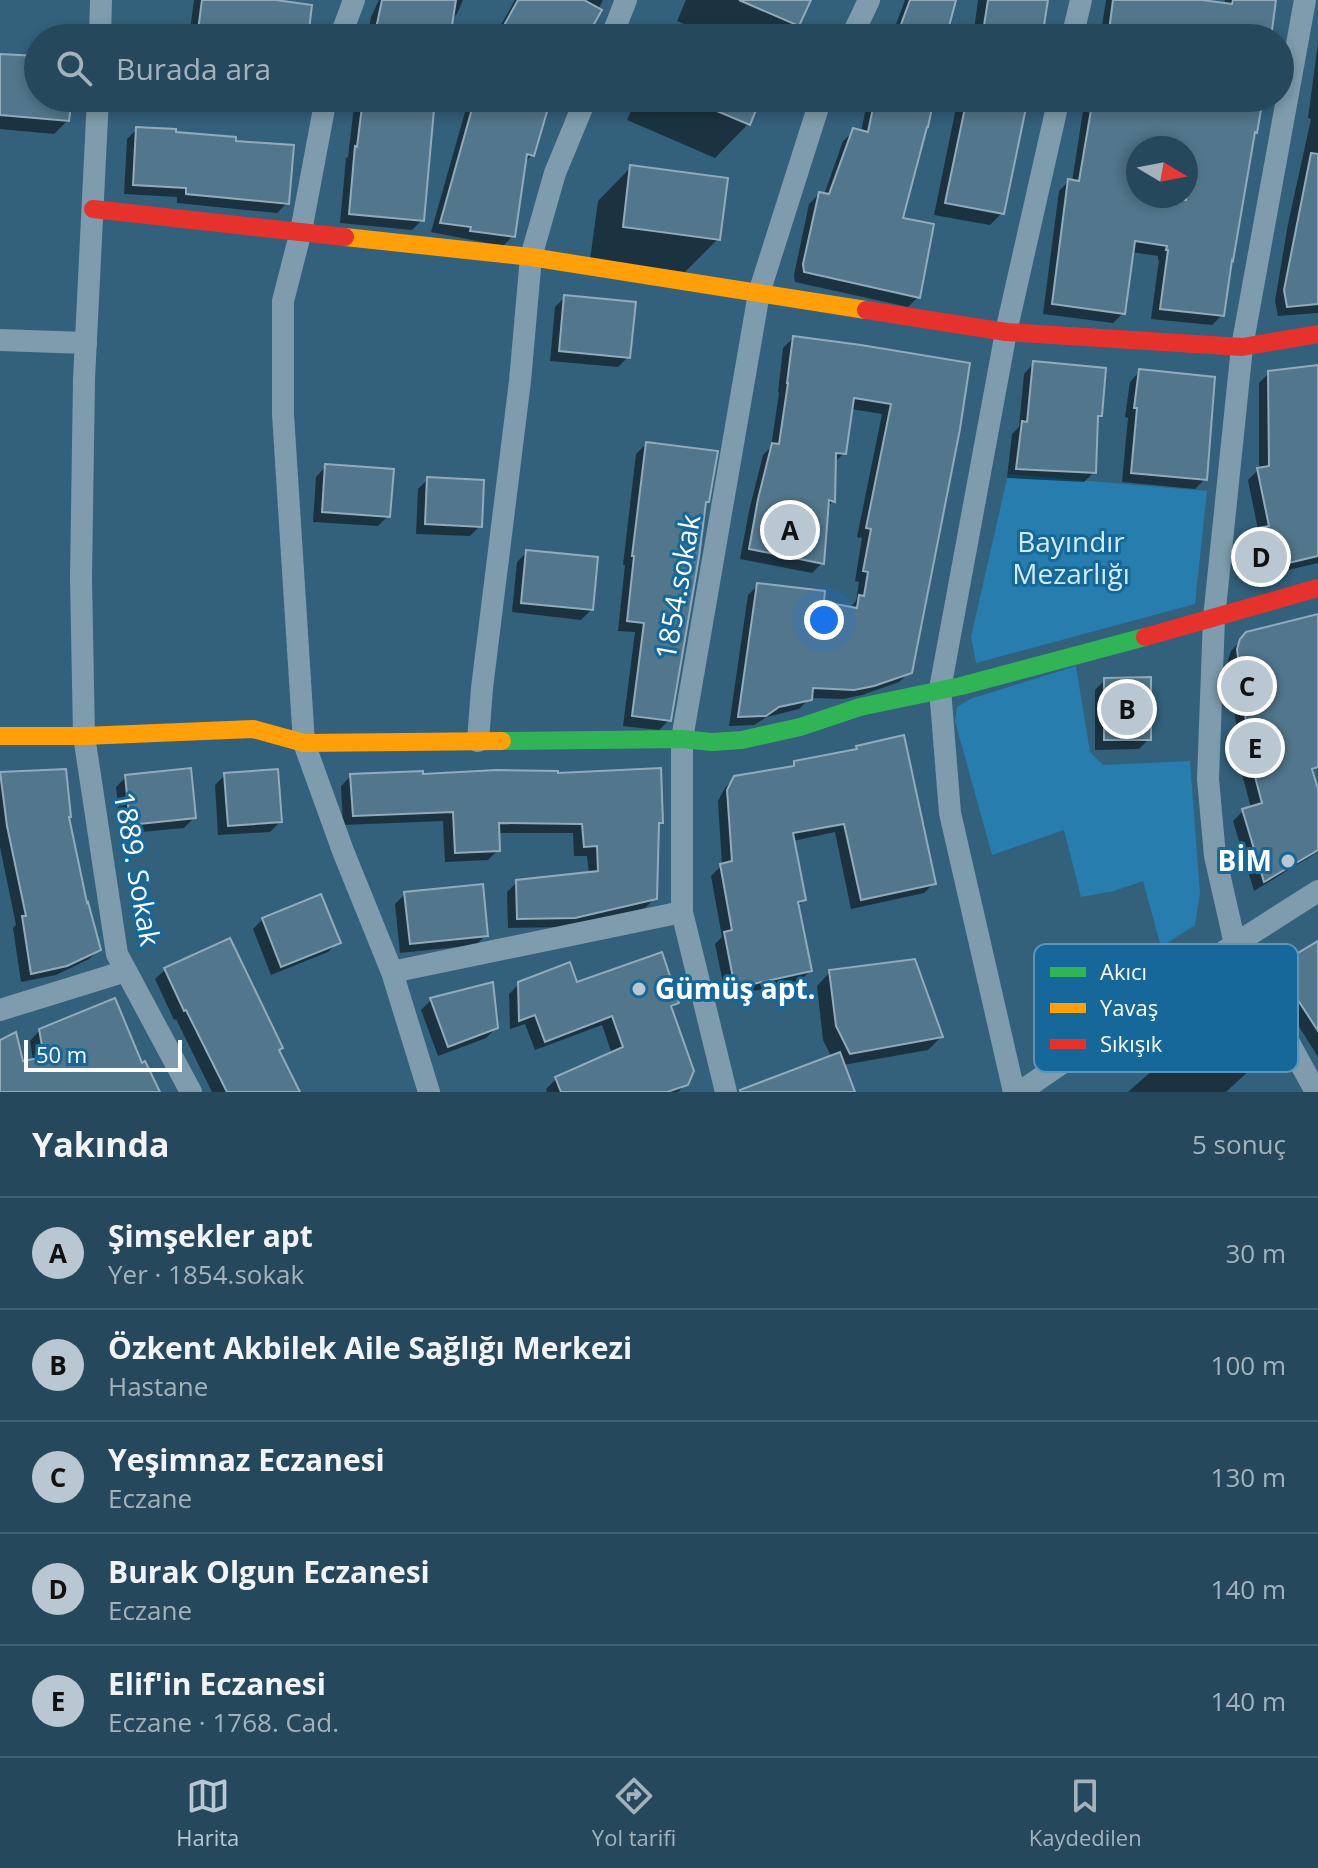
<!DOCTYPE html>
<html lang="tr">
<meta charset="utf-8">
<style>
:root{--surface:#26485c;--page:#325265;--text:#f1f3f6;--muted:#a4b2bb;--line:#426072;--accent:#b8c7d1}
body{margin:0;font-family:"Open Sans",sans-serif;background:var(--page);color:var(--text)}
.compass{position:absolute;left:1126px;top:136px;width:72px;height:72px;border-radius:50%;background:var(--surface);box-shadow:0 4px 12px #0003;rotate:100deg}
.scale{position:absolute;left:24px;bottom:20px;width:158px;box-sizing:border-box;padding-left:8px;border:4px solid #fff;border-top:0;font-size:22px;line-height:28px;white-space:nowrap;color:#fff;-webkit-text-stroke:6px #156899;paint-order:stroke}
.you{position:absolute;left:824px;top:620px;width:28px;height:28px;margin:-20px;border:6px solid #fff;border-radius:50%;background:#1a73e8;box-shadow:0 0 0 12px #1a73e833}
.badge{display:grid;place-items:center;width:52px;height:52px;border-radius:50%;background:var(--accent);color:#111;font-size:26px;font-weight:700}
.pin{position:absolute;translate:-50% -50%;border:4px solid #fff;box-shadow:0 2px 8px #0006}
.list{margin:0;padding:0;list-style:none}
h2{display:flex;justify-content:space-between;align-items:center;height:104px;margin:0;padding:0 32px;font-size:34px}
h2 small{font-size:26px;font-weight:400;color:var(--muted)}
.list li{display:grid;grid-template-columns:52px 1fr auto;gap:24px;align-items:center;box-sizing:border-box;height:112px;padding:0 32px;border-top:2px solid var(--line)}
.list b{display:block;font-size:30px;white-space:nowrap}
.list p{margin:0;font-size:26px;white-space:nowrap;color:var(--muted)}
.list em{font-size:26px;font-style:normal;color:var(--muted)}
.icon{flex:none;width:44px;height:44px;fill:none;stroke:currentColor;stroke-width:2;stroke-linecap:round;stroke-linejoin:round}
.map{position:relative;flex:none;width:1318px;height:1092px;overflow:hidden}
.search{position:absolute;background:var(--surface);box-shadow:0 4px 12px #0003;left:24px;right:24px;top:24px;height:88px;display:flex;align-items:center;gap:20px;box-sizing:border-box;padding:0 28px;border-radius:44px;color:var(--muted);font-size:30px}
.sheet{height:664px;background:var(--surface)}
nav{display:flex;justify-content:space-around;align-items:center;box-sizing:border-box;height:112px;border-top:2px solid var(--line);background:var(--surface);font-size:22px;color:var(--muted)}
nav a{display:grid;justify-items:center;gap:4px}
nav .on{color:var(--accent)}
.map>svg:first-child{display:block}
.green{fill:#267dae}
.shadow{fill:#0007;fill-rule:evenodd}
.building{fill:#52768b;stroke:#92abba;stroke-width:2;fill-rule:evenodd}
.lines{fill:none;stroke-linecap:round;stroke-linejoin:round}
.street{stroke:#7e9cad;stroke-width:22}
.fast{stroke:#30b455;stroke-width:18}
.slow{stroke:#ff9f0a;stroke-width:18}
.jam{stroke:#e5322d;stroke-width:18}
.poi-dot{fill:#b8c7d1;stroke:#156899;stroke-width:3}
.labels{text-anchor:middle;stroke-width:6;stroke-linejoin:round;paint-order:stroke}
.park-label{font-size:28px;fill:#d0edfd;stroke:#156899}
.street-label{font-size:28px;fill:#fff;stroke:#156899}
.poi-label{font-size:28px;font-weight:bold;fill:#fff;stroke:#156899;text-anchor:end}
.key{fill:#156899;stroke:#5b95b8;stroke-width:2}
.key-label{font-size:22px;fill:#fff}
</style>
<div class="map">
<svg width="1318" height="1092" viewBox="0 0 1318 1092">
<rect width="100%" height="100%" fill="#33607b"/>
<g class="green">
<path d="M1008 474 1207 491 1195 604 976 663 971 637Z"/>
<path d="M1076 666 1090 752 1103 765 1190 761 1200 893 1195 925 1161 947 1143 881 1114 891 1081 897 1064 830 992 855 955 721 957 707 970 699Z"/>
</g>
<g class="shadow">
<path d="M194 0H261L306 38H189Z"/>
<path d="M379 0H463L457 14 451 20 448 38H367L371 17Z"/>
<path d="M515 0H603L584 38H490L502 23Z"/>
<path d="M686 0H808L798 25 784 38H718L677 21Z"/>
<path d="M905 0H954L944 38H891Z"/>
<path d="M978 0H1046L1037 38H973Z"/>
<path d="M1106 0H1187L1224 5 1225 0H1274L1269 38H1100Z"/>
<path d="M685 31 701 38H678Z"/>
<path d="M1318 43V313L1278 316 1275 301 1288 224 1311 119 1308 118Z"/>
<path d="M0 56 38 58V98H70L68 120 54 134 0 129Z"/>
<path d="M355 98H433L422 220 412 230 340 223 346 158 348 157Z"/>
<path d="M469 98H550L532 155 523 164 513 236 503 246 431 232Z"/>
<path d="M637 98H759L748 124 715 158 627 120Z"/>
<path d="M868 98H932L900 219 918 297 908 307 795 282 794 275 809 204 819 194 824 195 843 141 854 131 861 132Z"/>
<path d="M958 98H1025L1002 213 990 225 934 215Z"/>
<path d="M1085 98H1260L1222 315 1212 325 1151 319 1159 260H1158V256L1131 252 1123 313 1113 323 1043 314 1059 191 1069 181 1072 182ZM1138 148H1186V196H1138Z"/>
<path d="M137 129 174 134 287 203 277 213 177 203V197L124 194 127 139Z"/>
<path d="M631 167 718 239 685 272 590 260 598 201Z"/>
<path d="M565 297 628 357 618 367 550 361 555 307Z"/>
<path d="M793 338 967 365 910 672 899 682 862 695 843 699 810 698 799 709 767 717 754 725 729 726 748 595 758 585 821 604 849 609 856 601 859 582 855 581 862 538 857 537 882 414 851 409 844 453 834 463 833 501 826 508 822 563 812 573 740 559 749 511 763 455 771 447 779 393 778 392 783 348Z"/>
<path d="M1034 363 1100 416 1096 419 1094 472 1084 482 1007 478 1012 434 1019 427 1024 374Z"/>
<path d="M1318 367V563L1250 579 1243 540 1253 530H1258L1248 480 1259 469V383L1269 373Z"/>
<path d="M1140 371 1205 479 1195 489 1122 482 1128 418 1125 417 1130 382Z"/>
<path d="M646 444 707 501 703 505 669 720 659 730 623 726 635 632 618 631 625 565H623L636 454Z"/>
<path d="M326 466 388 516 378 526 313 522 316 477Z"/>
<path d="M428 479 480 526 470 536 416 534 418 489Z"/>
<path d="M527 552 591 610 581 620 512 612 517 562Z"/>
<path d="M1318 614V766L1311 774 1318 795V852L1254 891 1233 821 1243 811 1251 808 1232 736 1237 731 1228 660 1231 651 1247 634Z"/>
<path d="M1105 680 1149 739 1139 749 1095 750V690Z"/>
<path d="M857 748 934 883 924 893 851 909 835 832 793 841 804 900 797 907 810 971 800 981 726 997 715 944 722 937 711 876 722 865 718 801 725 788 735 777 789 769 795 763 852 752Z"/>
<path d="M64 772 68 818 85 905 99 949 89 959 56 975 21 982 13 928 16 925 0 847V774Z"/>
<path d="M225 775 280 822 270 832 218 835 215 785Z"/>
<path d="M351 776H421L661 822 657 827 655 898 645 908 564 927 508 928 507 892 517 882 589 874 587 856H574L573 833H498V850L488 860 445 862 443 821 343 825 341 786Z"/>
<path d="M126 777 194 818 184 828 121 834 116 787Z"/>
<path d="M405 894 486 935 476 945 400 953 395 904Z"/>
<path d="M263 919 338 942 328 952 271 975 253 929Z"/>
<path d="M1318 943V1057L1268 977 1278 967Z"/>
<path d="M165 970 298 1092H212L176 1019 174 1020 155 979Z"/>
<path d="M830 972 941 1037 928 1050 843 1065 853 1092H757L832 1058 823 1040 817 986Z"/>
<path d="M520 983 576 984 677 1003 670 1010 686 1084 678 1092H547L546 1089 556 1079 612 1054 602 1025 535 1050 525 1024 510 1029 509 994Z"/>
<path d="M431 1000 496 1028 486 1038 438 1056 421 1010Z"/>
<path d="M1228 1011 1266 1055 1226 1092H1128L1163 1061 1166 1065Z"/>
<path d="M40 1030 140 1065 157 1092H0V1042L22 1063 33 1061 30 1041Z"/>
</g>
<g class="building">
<path d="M202 0H276L312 5 308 38H197Z"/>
<path d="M382 0H456L450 38H374Z"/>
<path d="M518 0H584L602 10 586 38H497Z"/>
<path d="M739 0H811L799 26Z"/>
<path d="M910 0H956L946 38H896Z"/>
<path d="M988 0H1048L1042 38H982Z"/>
<path d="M1113 0H1202L1232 4 1233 0H1276L1271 38H1108Z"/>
<path d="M0 54 38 56V98H72L69 121 0 115Z"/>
<path d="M363 98H435L424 221 349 214 355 146 357 147Z"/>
<path d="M475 98H551L534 156 527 154 515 237 470 231 471 227 440 223Z"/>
<path d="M686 98H761L750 125Z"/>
<path d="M875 98H934L928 127H927L903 218 934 224 920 298 804 272 803 264 819 192 829 194 853 128 868 132Z"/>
<path d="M967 98H1028L1004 214 945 203Z"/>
<path d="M1093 98H1263L1257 133 1255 132 1233 261 1232 260 1224 316 1160 309 1168 250H1166L1167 246 1135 241 1125 314 1052 304 1068 179 1079 181ZM1138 148H1186V200L1160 196H1138Z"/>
<path d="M136 127 176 129V132L236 137V141L294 145 289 204 186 194V188L133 185Z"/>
<path d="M1311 153 1318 154V304L1287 307 1284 290Z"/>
<path d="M630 165 728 178 720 240 623 227Z"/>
<path d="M564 295 636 302 630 358 559 351Z"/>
<path d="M793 336 861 345 970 363 960 429 912 673 874 686 854 690 813 688 812 700 779 707 766 716 738 717 757 583 825 591 824 602 857 608 859 595 864 596 868 572 863 571 871 529 866 528 891 404 854 398 846 454 836 453 835 502 829 500 824 564 749 549 758 499 772 443 779 444 788 383H787Z"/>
<path d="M1033 361 1106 368 1102 416H1098L1096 473 1016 469 1022 421 1027 422Z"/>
<path d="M1318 365V556L1259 570 1252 529 1269 526 1257 468 1269 466 1268 371Z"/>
<path d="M1139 369 1215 377 1207 480 1131 473 1137 408H1134Z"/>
<path d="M646 442 718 451 709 502H706L699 557 671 721 632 716 644 623 627 621 634 556H632Z"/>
<path d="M325 464 394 469 390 517 322 512Z"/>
<path d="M427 477 484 480 482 527 425 524Z"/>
<path d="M526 550 598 557 593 610 521 603Z"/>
<path d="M1318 614V767L1312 769 1318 789V850L1264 882 1242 809 1262 803 1241 724 1246 723 1237 649 1240 639 1246 632Z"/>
<path d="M1151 677V740H1104V678Z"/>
<path d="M904 735 936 884 861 900 844 824 793 833 806 900 798 902 812 971 735 988 724 932 732 930 720 864 732 861 727 790 734 776 794 766V761L857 749 856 746Z"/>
<path d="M191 768 196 818 130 825 125 775Z"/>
<path d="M661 768 663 823H659L657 899 575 918 517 919 516 880 598 871 597 846 584 847 582 824 499 823 500 851 455 853 453 812 353 816 350 774 423 771V774L497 770 558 771V773Z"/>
<path d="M66 769 71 817H69L87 903 88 902 101 950 67 966 31 974 22 916H26L7 826 0 772Z"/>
<path d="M278 769 282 822 228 826 224 773Z"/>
<path d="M483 884 488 936 410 944 404 892Z"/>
<path d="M321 894 341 943 281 967 262 918Z"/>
<path d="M230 938 283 1048 279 1050 300 1092H227L186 1010 184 1011 164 968Z"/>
<path d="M1318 941V1031L1276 966Z"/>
<path d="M662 952 679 1003 671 1006 694 1071 688 1085 667 1092H561L555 1077 623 1047 612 1016 545 1042 535 1015 519 1021 518 982 570 962 577 982Z"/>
<path d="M915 959 943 1037 850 1054 836 1026 829 970Z"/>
<path d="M493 982 498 1028 448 1047 430 998Z"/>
<path d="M115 998 142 1063 145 1061 160 1092H0V1040L16 1032 23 1061 44 1057 39 1029Z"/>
<path d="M840 1052 855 1092H740V1090Z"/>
</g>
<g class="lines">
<g class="street">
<path d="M1305 0 1242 347 1214 618 1208 779 1215 856 1235 944 1316 1092"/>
<path d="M100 38 101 0"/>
<path d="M340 38 354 0"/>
<path d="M611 38 626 0"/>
<path d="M851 38 869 0"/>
<path d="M1072 38 1081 0"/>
<path d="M98 98 84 379 81 578 84 736 117 954 191 1092"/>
<path d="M326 98 301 231 283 301V414L304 743 343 851 392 972 429 1092"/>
<path d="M0 340 86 343"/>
<path d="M478 741 482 688 520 381 531 257 555 173 586 98"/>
<path d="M392 972 682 912"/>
<path d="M0 1010 126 971"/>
<path d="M726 1092 682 912V739L759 293 821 98"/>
<path d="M1014 1092 950 813 940 689 1006 332 1059 98"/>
<path d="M1020 1092 1235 944 1318 891"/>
</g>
<path class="fast" d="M502 741 682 739 712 742 742 740 800 727 860 707 961 686 1145 637"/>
<g class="slow">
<path d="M345 237 531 257 866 310"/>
<path d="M0 736H84L253 729 304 743 502 741"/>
</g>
<g class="jam">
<path d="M93 209 345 237"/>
<path d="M866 310 1006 332 1242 347 1318 334"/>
<path d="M1145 637 1318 588"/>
</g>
</g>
<g class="poi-dot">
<circle cx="1288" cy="861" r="8"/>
<circle cx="639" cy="989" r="8"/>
</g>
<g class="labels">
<g class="park-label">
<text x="1071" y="552">Bayındır<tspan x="1071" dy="32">Mezarlığı</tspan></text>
</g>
<g class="street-label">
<text transform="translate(678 587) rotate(-80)" y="10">1854.sokak</text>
<text transform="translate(137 869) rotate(80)" y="10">1889. Sokak</text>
</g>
<g class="poi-label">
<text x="1272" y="871">BİM</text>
<text x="655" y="999" text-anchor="start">Gümüş apt.</text>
</g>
</g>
<rect x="1034" y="944" width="264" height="128" rx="12" class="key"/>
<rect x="1050" y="967" width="36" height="10" fill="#30b455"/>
<rect x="1050" y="1003" width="36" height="10" fill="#ff9f0a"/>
<rect x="1050" y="1039" width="36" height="10" fill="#e5322d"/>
<g class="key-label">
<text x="1100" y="980">Akıcı</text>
<text x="1100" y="1016">Yavaş</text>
<text x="1100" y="1052">Sıkışık</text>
</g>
</svg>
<svg class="compass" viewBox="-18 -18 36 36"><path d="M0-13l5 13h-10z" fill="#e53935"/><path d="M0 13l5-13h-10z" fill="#a4b2bb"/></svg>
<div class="scale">50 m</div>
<div class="you"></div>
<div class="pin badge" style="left:790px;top:530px">A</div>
<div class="pin badge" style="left:1127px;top:709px">B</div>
<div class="pin badge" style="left:1247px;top:686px">C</div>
<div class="pin badge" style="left:1261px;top:557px">D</div>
<div class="pin badge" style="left:1255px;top:748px">E</div>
<div class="search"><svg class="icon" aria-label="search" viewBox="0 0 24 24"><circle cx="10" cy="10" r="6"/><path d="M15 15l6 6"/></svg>Burada ara</div>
</div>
<section class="sheet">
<h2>Yakında<small>5 sonuç</small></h2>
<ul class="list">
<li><span class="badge">A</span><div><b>Şimşekler apt</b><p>Yer · 1854.sokak</p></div><em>30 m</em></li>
<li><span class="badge">B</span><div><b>Özkent Akbilek Aile Sağlığı Merkezi</b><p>Hastane</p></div><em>100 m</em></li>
<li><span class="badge">C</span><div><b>Yeşimnaz Eczanesi</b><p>Eczane</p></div><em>130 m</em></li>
<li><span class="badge">D</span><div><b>Burak Olgun Eczanesi</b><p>Eczane</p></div><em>140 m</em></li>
<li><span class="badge">E</span><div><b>Elif'in Eczanesi</b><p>Eczane · 1768. Cad.</p></div><em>140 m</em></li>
</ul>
</section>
<nav>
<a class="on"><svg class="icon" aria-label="map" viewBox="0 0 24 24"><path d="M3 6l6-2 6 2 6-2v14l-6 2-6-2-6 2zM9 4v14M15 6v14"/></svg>Harita</a>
<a><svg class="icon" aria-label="directions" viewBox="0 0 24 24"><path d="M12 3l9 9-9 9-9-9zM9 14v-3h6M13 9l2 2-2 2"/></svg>Yol tarifi</a>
<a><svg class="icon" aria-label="saved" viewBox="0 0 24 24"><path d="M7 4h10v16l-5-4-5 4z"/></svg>Kaydedilen</a>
</nav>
